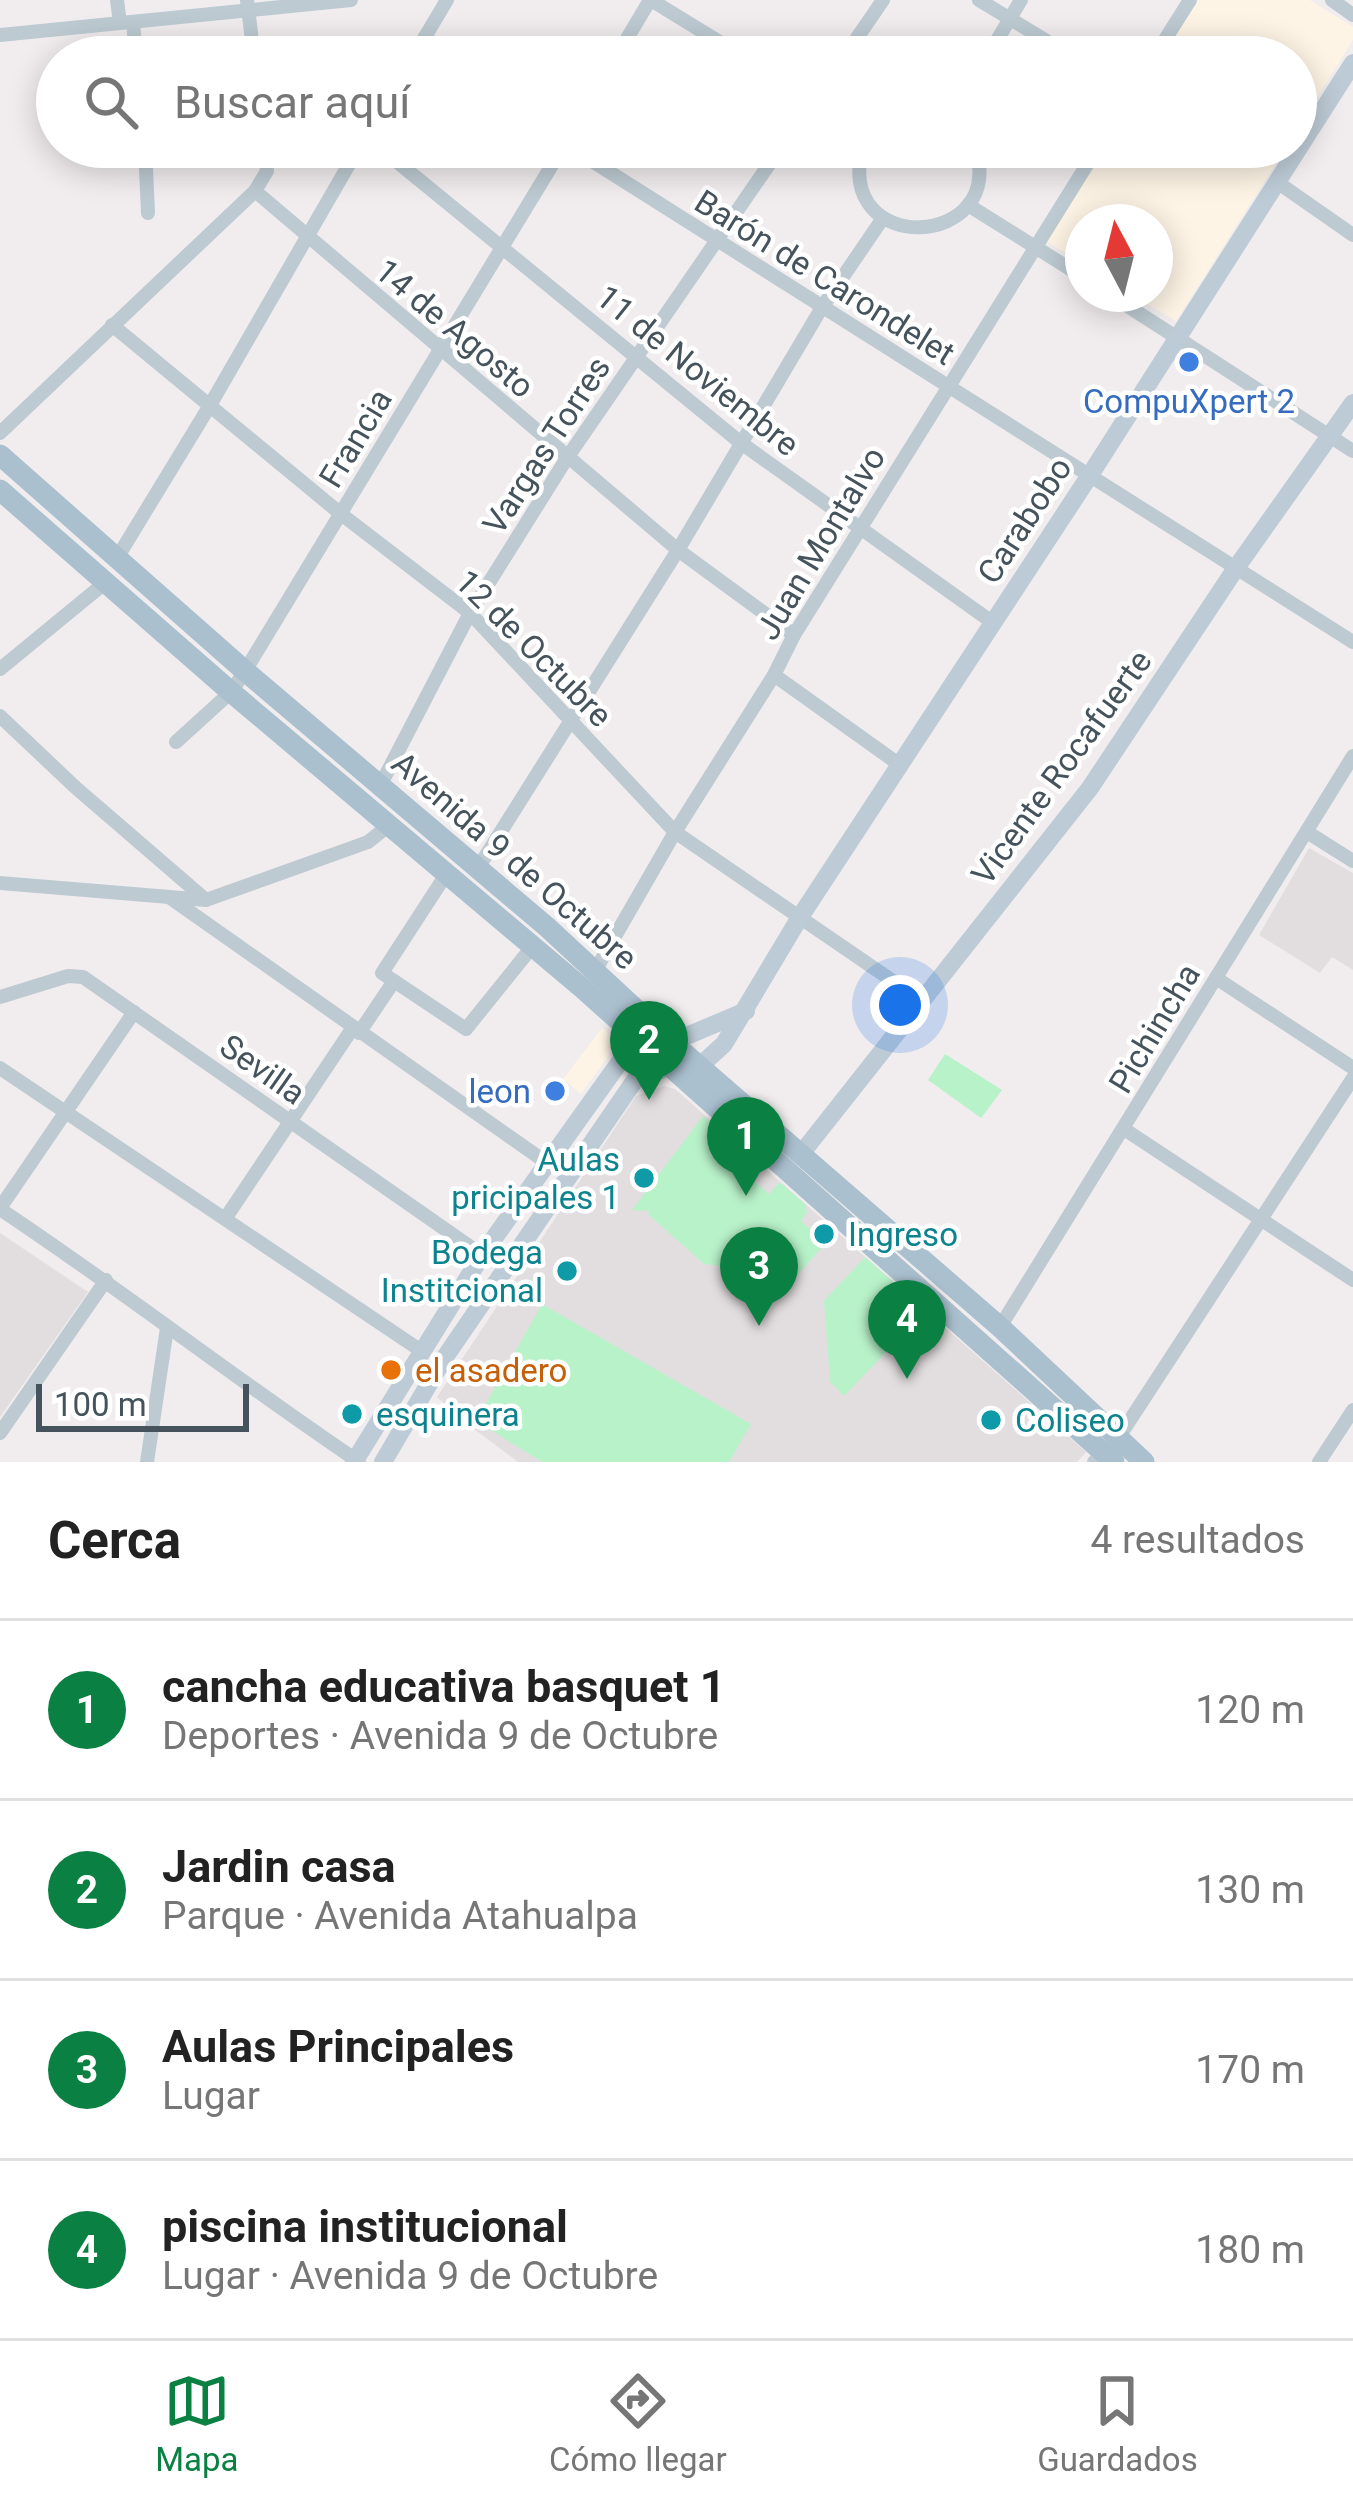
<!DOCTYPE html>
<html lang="es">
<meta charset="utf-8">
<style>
:root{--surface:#fff;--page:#f6f6f6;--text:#222;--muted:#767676;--line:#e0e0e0;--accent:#0b8043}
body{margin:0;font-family:Roboto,sans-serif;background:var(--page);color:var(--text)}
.compass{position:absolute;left:1065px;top:204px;width:108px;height:108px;border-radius:50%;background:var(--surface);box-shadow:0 6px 30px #0003;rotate:353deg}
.scale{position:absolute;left:36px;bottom:30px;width:213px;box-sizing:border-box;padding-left:12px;border:6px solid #45535c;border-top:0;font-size:33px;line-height:42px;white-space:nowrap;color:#45535c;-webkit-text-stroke:9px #fff;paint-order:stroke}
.you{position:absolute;left:900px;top:1005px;width:42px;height:42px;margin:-30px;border:9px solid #fff;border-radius:50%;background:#1a73e8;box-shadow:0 0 0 18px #1a73e833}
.badge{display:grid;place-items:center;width:78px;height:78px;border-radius:50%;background:var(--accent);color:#fff;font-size:39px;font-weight:700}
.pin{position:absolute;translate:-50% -99px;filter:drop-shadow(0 3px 6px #0008)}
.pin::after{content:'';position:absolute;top:63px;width:42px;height:36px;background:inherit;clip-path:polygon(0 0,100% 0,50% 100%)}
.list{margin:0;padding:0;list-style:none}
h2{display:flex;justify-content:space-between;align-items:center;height:156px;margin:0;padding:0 48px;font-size:51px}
h2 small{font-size:39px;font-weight:400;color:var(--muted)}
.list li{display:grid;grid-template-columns:78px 1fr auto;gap:36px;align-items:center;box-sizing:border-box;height:180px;padding:0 48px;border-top:3px solid var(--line)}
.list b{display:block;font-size:45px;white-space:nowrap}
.list p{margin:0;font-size:39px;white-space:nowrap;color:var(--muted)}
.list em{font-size:39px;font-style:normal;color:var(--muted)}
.icon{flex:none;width:66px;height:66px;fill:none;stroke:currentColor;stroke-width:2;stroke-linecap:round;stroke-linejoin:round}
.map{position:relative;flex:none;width:1353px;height:1462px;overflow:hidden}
.search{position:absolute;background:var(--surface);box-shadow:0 6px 30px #0003;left:36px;right:36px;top:36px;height:132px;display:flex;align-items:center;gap:30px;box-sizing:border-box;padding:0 42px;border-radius:66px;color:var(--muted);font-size:45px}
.sheet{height:876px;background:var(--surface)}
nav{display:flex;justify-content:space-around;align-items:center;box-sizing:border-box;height:168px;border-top:3px solid var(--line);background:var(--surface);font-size:33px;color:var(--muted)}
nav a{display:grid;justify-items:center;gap:6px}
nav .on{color:var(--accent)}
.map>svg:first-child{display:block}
.commercial{fill:#fdf4e5}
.education{fill:#e2dee0}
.green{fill:#b8f2c9}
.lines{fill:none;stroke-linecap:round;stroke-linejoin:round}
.street{stroke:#bdcad1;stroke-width:14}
.secondary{stroke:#bdcbd6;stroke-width:18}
.primary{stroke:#abc0cf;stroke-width:21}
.shop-dot{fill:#3f7fe0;stroke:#fff;stroke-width:4.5}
.culture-dot{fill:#0f9aa8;stroke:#fff;stroke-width:4.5}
.food-dot{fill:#e8710a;stroke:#fff;stroke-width:4.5}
.labels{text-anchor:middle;stroke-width:9;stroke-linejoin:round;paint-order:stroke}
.street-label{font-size:33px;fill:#45535c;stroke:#fff}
.shop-label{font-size:33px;fill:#366cbe;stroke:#fff}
.culture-label{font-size:33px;fill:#0d838f;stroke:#fff;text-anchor:start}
.food-label{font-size:33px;fill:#c56008;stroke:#fff;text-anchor:start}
</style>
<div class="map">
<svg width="1353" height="1462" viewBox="0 0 1353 1462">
<rect width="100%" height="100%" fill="#f1edee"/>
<g class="commercial">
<path d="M1197 0H1310L1353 27V40L1296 131V57H1161Z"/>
<path d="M1105 147H1286L1176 321 1131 294H1155V222H1083V264L1046 241Z"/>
<path d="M602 1028 619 1041 581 1094 563 1079Z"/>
</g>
<g class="education">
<path d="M1309 848 1353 873V970L1332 957 1320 973 1259 935Z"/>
<path d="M664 1086 675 1089 1086 1452 1077 1462H518L461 1419 437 1397 636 1096Z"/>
<path d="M0 1233 88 1292 0 1417Z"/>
</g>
<g class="green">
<path d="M945 1054 1002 1090 981 1118 928 1080Z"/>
<path d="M703 1116 746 1154 737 1165 769 1194 780 1182 805 1204 807 1212 801 1221 826 1243 780 1294 734 1253 723 1266 704 1264 648 1214 650 1211 632 1210Z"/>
<path d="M865 1257 926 1310 844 1396 830 1382 824 1301Z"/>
<path d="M542 1304 751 1424 729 1462H542L476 1421Z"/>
</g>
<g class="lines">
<g class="street">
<path d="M117 0 120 23"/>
<path d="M247 0 254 57"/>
<path d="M651 0 744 57"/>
<path d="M979 0 1073 57"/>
<path d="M1332 0 1353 15"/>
<path d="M133 22 136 57"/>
<path d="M0 35 351 0"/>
<path d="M425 37 451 57"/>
<path d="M413 57 447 0"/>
<path d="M616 57 650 0"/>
<path d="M844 57 883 0"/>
<path d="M987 57 1021 0"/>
<path d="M1154 57 1190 0"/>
<path d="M145 147 148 213"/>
<path d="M379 147 741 443 992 622"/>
<path d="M570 147 1353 642"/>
<path d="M863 147C832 258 1009 250 975 147"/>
<path d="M1277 182 1353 235"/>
<path d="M255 191 678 550 794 635"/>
<path d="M968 205 1083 277"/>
<path d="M1109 294 1353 451"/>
<path d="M112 325 341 514 470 613 675 832 922 1001"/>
<path d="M0 433 255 191 267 171 264 147"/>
<path d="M117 558 209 407 359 147"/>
<path d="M0 669 106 582"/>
<path d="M774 675 900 765"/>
<path d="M0 716 75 787 206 900"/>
<path d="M176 742 231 692 245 671 563 147"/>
<path d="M380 786 470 613 567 458 781 147"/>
<path d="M1307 832 1353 861"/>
<path d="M478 868 678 550 821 309 883 218"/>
<path d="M447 873 382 973 466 1029 532 947"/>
<path d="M0 883 206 900 368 842 388 826"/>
<path d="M169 897 547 1163"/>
<path d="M595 971 675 832 774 675 794 635 1098 147"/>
<path d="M1216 978 1353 1068"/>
<path d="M0 997 68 976 83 977 482 1255"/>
<path d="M359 1033 394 981"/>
<path d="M0 1068 423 1352"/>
<path d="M1124 1129 1353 1280"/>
<path d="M0 1208 134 1012"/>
<path d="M0 1209C122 1290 237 1380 359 1462"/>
<path d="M225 1219 352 1029"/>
<path d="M1000 1327 1353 756"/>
<path d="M0 1433 106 1280"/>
<path d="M147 1462 167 1328"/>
<path d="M1094 1462 1119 1437 1353 1078"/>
<path d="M1319 1462 1353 1410"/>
</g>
<g class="secondary">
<path d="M801 1154 1090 788 1236 568 1353 403"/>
<path d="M354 1462 482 1255 619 1063 642 1044 689 1035 746 1011"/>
<path d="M383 1462 443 1360 635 1080 668 1067 701 1065 724 1044 800 917 1090 475 1353 63"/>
</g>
<g class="primary">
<path d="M0 455 245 671 547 927 669 1040 1000 1327 1144 1462"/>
<path d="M0 490 231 692 581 987 1114 1462"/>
</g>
</g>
<g class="shop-dot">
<circle cx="1189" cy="362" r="12"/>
<circle cx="555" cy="1091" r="12"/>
</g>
<g class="culture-dot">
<circle cx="644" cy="1178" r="12"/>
<circle cx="824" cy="1234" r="12"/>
<circle cx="567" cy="1271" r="12"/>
<circle cx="352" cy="1414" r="12"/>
<circle cx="991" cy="1420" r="12"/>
</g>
<circle class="food-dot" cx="391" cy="1370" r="12"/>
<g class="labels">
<g class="street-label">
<text transform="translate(825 277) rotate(32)" y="12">Barón de Carondelet</text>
<text transform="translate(455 328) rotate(40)" y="12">14 de Agosto</text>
<text transform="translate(698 370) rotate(39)" y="12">11 de Noviembre</text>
<text transform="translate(355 438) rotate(-59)" y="12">Francia</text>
<text transform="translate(546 445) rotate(-57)" y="12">Vargas Torres</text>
<text transform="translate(1024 520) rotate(-57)" y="12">Carabobo</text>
<text transform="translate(820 543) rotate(-59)" y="12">Juan Montalvo</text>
<text transform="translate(534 648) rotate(45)" y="12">12 de Octubre</text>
<text transform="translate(1061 767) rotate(-54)" y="12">Vicente Rocafuerte</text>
<text transform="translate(515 860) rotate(41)" y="12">Avenida 9 de Octubre</text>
<text transform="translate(1154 1028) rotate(-59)" y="12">Pichincha</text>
<text transform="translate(263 1069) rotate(35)" y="12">Sevilla</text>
</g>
<g class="shop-label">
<text x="1189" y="413">CompuXpert 2</text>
<text x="531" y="1103" text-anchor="end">leon</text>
</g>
<g class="culture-label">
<text x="620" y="1171" text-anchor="end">Aulas<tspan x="620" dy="38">pricipales 1</tspan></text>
<text x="848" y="1246">Ingreso</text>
<text x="543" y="1264" text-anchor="end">Bodega<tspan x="543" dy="38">Institcional</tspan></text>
<text x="376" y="1426">esquinera</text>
<text x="1015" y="1432">Coliseo</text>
</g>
<g class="food-label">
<text x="415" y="1382">el asadero</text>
</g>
</g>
</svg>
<svg class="compass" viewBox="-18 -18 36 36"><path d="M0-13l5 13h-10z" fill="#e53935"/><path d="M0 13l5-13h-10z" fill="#767676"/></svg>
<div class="scale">100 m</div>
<div class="you"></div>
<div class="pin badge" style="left:746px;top:1196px">1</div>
<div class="pin badge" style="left:649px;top:1100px">2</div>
<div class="pin badge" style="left:759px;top:1326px">3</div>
<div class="pin badge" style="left:907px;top:1379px">4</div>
<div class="search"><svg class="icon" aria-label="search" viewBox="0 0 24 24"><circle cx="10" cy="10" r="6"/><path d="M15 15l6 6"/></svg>Buscar aquí</div>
</div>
<section class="sheet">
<h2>Cerca<small>4 resultados</small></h2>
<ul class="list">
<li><span class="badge">1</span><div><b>cancha educativa basquet 1</b><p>Deportes · Avenida 9 de Octubre</p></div><em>120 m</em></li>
<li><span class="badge">2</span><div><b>Jardin casa</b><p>Parque · Avenida Atahualpa</p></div><em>130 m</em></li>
<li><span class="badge">3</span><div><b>Aulas Principales</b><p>Lugar</p></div><em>170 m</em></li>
<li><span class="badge">4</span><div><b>piscina institucional</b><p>Lugar · Avenida 9 de Octubre</p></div><em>180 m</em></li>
</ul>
</section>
<nav>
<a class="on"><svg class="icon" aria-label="map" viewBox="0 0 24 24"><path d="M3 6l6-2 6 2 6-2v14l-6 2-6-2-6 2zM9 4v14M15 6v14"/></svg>Mapa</a>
<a><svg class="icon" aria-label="directions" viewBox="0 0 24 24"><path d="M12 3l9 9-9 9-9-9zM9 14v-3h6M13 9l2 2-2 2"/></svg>Cómo llegar</a>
<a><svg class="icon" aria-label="saved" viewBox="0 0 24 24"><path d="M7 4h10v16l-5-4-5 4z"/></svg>Guardados</a>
</nav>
